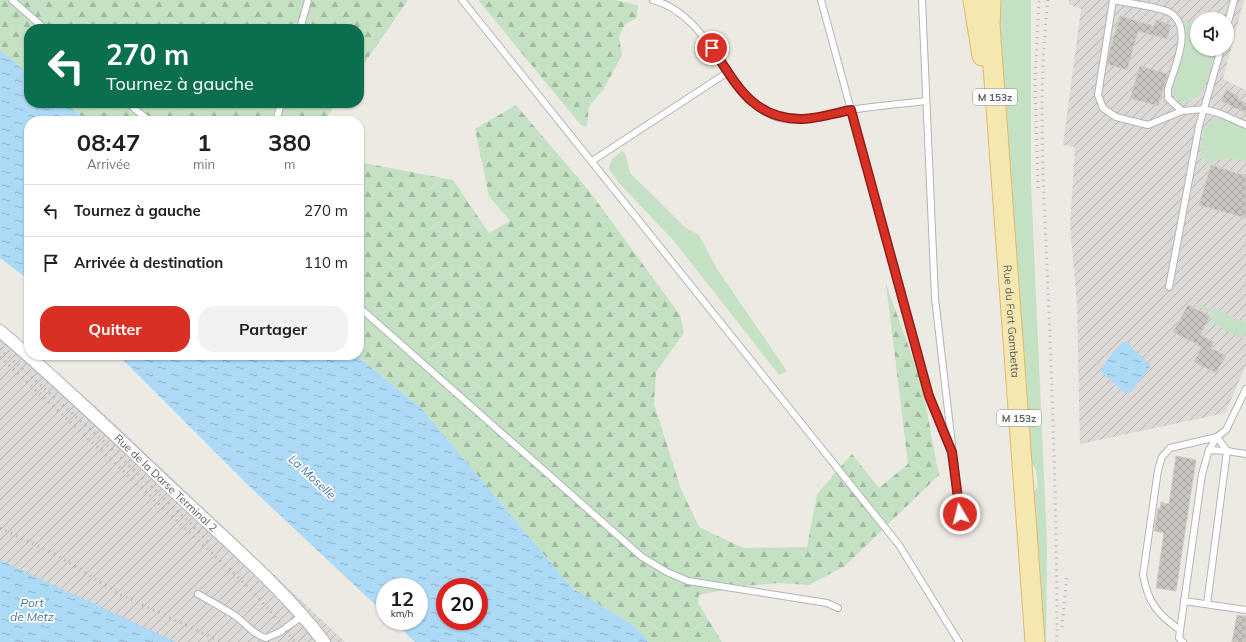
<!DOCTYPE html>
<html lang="fr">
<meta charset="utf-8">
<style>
body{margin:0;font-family:Mulish,sans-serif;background:#f2f2f2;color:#202124;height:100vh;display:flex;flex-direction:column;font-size:15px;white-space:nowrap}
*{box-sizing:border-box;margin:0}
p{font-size:13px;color:#757577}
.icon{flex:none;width:22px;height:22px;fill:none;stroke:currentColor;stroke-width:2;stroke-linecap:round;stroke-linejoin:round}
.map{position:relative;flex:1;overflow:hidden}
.details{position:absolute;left:24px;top:116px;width:340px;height:244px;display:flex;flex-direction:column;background:#fff;border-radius:16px;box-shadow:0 1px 3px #0004}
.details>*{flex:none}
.hud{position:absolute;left:24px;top:24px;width:340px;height:84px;border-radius:16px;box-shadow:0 1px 3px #0004;background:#0b6e4f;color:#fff;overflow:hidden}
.fabs{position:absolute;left:1190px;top:12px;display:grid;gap:8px}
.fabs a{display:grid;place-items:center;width:44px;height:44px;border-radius:50%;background:#fff;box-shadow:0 1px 3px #0004;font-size:20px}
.speed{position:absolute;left:376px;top:578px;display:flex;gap:8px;font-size:20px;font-weight:700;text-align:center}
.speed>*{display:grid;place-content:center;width:52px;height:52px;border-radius:50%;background:#fff;box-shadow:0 1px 3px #0004;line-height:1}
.speed small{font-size:10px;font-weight:400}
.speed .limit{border:6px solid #d22;background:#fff;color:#111}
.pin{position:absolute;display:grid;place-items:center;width:34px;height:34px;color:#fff;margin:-17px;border:2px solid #fff;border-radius:50%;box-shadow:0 1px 4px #0007}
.me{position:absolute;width:44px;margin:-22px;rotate:352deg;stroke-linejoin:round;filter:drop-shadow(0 0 3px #0008)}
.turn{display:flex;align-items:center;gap:14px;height:84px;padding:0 16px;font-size:18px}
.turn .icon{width:52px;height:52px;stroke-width:2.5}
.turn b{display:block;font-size:28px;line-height:34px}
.eta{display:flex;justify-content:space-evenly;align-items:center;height:68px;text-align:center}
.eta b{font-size:24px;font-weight:700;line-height:28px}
.action{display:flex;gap:8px;margin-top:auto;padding:8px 16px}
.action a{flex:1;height:46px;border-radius:16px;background:#d93025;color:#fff;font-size:16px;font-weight:700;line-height:46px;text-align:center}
.action a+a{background:#f2f2f2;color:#202124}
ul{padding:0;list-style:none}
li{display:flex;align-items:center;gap:12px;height:52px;padding:0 16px;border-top:1px solid #e0e0e0}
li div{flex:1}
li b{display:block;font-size:15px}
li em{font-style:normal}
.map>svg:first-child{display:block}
</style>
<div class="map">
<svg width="1246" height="642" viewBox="0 0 1246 642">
<defs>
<pattern id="industrial-furrows" width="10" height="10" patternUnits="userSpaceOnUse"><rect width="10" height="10" fill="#dcd9d6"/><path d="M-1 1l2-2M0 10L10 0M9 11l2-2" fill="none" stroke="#b6b3b1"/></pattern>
<pattern id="forest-firs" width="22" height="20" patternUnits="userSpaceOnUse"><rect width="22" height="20" fill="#c5e1c3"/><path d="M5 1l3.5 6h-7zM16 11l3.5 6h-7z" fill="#a3baa2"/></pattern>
<pattern id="water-ripples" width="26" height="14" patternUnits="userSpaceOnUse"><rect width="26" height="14" fill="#acd9f5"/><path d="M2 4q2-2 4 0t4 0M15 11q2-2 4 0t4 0" fill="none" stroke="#8fb3ca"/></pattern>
<pattern id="building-cross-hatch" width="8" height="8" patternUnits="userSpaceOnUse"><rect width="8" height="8" fill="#c8c5c1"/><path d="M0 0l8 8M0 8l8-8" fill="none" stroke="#a6a3a0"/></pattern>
</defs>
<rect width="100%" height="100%" fill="#edeae4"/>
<!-- industrial -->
<g fill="url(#industrial-furrows)" fill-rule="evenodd">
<path d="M1069,0H1244L1223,79L1246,90V366L1225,413L1080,444L1077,303L1070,226L1075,147L1063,145L1081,9L1069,4ZM1197,19H1227V49H1197Z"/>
<polygon points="0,333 29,355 37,355 100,410 345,642 0,642"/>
</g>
<!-- grass -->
<g fill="#c5e1c3">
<polygon points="999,0 1031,0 1031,182 1047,544 1046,642 1041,642 1033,492 1038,487 1036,470 1032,463 1026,401 999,25"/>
<path d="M1184,21L1197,24V49H1215C1211,65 1207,104 1183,101C1177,100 1174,96 1173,90L1187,37Z"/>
<path d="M1215,118L1226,119L1246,129V162L1230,158L1213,161L1212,165L1209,164L1202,158C1198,146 1203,125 1215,118Z"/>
<polygon points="622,151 625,153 630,173 686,228 699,235 717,269 787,371 779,375 674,241 618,182 609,168 612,159"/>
<polygon points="1191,303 1214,309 1246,323 1246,332 1243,339 1210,322 1213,314"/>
</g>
<!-- forest -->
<g fill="url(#forest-firs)">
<polygon points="0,0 408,0 359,71 359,29 29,29 29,74 0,50"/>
<polygon points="478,0 615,0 638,5 637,18 625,24 619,36 622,55 603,90 589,106 587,127 581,125"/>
<polygon points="65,103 337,103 324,121 88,121"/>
<polygon points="516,105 590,192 680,315 684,333 656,372 654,404 681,489 699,527 743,548 807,547 817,494 852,454 879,488 908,464 886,284 921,381 939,475 845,566 809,585 779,583 745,586 699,595 698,603 722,642 649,642 633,625 572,588 422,409 356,355 359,355 359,162 453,180 489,233 510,221 489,196 475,129"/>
</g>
<!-- water -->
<g fill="url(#water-ripples)" fill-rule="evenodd">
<polygon points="0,50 29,74 29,103 65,103 88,121 29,121 29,280 0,258"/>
<polygon points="1125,342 1130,343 1131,347 1151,366 1129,394 1122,391 1100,370 1117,347"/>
<path d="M118,355H356L422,409L572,588L633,625L649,642H415L393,621H419V587H385V614L250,487ZM445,587H479V621H445Z"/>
<polygon points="0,560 176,642 0,642"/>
</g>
<!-- building -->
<g fill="url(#building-cross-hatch)" stroke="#d1ccc3">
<polygon points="1120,16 1154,26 1156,20 1171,25 1167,39 1138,31 1127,70 1107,64 1110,49"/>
<polygon points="1140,66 1168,74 1158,106 1130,98"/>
<polygon points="1226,90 1238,96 1238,99 1246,103 1246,113 1221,101"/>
<polygon points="1211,165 1246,176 1246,218 1199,205"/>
<polygon points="1188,305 1210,316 1200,335 1214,342 1211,348 1226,356 1216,373 1194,362 1202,347 1173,332"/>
<polygon points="1176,456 1196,460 1176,591 1156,588 1164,533 1154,531 1158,508 1160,509 1161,502 1169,504"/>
<polygon points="1237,615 1246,616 1246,642 1232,642"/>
</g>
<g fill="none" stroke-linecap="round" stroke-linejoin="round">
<defs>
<g id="service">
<polyline points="12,0 45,29"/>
<polyline points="462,0 899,545 959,642"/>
<path d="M653,0C715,17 724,99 776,117C799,125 828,113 851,110C876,106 901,104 926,101"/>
<polyline points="821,0 929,396 948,444"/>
<polyline points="922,0 935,298 960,514"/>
<polyline points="1113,0 1098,95 1103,108 1116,117 1148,125 1182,111 1204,109 1221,114 1246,125"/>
<path d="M1114,0C1126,3 1160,7 1169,12C1195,27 1174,67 1168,89V98L1182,111"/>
<polyline points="1227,26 1234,0"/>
<polyline points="300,29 308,0"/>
<polyline points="128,103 149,121"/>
<polyline points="276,121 281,103"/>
<polyline points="592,161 728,72"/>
<polyline points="1169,287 1199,126 1221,49"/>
<polyline points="359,307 642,557 667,572 688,581 827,603 838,608"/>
<polyline points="1209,450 1227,451 1246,454"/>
<path d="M198,594C210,601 222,607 234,615C246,623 252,634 266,638L280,632L302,616"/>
<polyline points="1184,601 1246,610"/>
<polyline points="1207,604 1227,451 1217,437"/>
<path d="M1180,630C1157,614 1148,602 1143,575L1158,470L1162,457L1170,448L1217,437L1226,430L1246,389"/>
<polyline points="1183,642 1179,638 1202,474 1209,450 1217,437"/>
</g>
<g id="minor">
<path id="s1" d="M0,331C65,386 126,446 188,504C234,547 286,592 324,642"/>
</g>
<g id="primary">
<polyline points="973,0 982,56"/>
<path id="s2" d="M991,0L990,25L1035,642"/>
</g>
</defs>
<!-- service casing -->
<use href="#service" stroke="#b1b4b8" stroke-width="8"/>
<!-- minor casing -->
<use href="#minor" stroke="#b1b4b8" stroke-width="14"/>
<!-- primary casing -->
<use href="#primary" stroke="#e1b969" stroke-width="21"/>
<!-- service -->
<use href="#service" stroke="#fff" stroke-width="6"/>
<!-- minor -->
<use href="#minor" stroke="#fff" stroke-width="12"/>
<!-- primary -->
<use href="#primary" stroke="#f5e7b0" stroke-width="19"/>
<!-- rail -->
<g stroke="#b2b3b3" stroke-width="3" stroke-dasharray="1 5" stroke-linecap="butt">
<path d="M1048,0C1037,96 1044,194 1048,290C1053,408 1057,525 1057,642"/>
<polyline points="1038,188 1035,82 1039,0"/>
<polyline points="0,349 103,441 188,521 208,542"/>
<polyline points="0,357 241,580 266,606 295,642"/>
<polyline points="0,528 57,555 119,594 222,642"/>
<polyline points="1062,627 1067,575"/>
</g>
</g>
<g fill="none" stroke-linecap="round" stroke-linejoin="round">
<defs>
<path id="route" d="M712,48C736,83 751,118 800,119C816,119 835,113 851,110L929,396L952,452L960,514"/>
</defs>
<!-- route casing -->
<use href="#route" stroke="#8d1f18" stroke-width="10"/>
<!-- route -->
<use href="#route" stroke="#d93025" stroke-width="7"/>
</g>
<g text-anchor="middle" stroke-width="3.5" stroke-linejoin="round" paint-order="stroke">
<!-- shield labels -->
<g fill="#fff" stroke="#8d8f92" stroke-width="1">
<rect x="973" y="89" width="44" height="16" rx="3"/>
<rect x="997" y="410" width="44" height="16" rx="3"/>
</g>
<g font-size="10" font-weight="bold" fill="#5c5f63">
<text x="995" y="101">M 153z</text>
<text x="1019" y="422">M 153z</text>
</g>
<!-- street labels -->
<g font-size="11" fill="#5c5f63" stroke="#fff">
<text dy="4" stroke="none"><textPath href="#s2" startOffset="322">Rue du Fort Gambetta</textPath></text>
<text dy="4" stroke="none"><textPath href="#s1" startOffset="225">Rue de la Darse Terminal 2</textPath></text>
</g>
<!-- water labels -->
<g font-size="12" font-style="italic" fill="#48759c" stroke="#fff">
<text transform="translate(312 477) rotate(43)" y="4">La Moselle</text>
<text x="32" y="607">Port<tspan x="32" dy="14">de Metz</tspan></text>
</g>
</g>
</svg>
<div class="fabs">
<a><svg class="icon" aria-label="sound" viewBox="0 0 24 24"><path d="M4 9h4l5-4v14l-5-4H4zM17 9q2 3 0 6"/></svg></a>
</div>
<div class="speed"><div>12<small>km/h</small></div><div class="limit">20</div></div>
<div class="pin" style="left:712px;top:48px;background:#d93025"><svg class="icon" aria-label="arrive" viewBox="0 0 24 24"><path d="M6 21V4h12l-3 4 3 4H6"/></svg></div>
<svg class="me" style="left:960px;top:514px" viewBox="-20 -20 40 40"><circle r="17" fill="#d93025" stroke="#fff" stroke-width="3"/><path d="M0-11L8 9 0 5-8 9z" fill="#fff"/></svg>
<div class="hud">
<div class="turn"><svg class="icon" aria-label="left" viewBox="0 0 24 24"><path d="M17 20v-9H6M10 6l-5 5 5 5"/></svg><div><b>270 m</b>Tournez à gauche</div></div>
</div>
<section class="details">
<div class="eta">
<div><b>08:47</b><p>Arrivée</p></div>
<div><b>1</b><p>min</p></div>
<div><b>380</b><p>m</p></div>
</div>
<ul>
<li><svg class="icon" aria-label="left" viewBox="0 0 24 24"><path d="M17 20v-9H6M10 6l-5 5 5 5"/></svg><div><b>Tournez à gauche</b></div><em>270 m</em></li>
<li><svg class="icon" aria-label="arrive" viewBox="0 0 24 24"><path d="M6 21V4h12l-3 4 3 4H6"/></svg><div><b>Arrivée à destination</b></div><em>110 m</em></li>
</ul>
<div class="action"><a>Quitter</a><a>Partager</a></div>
</section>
</div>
